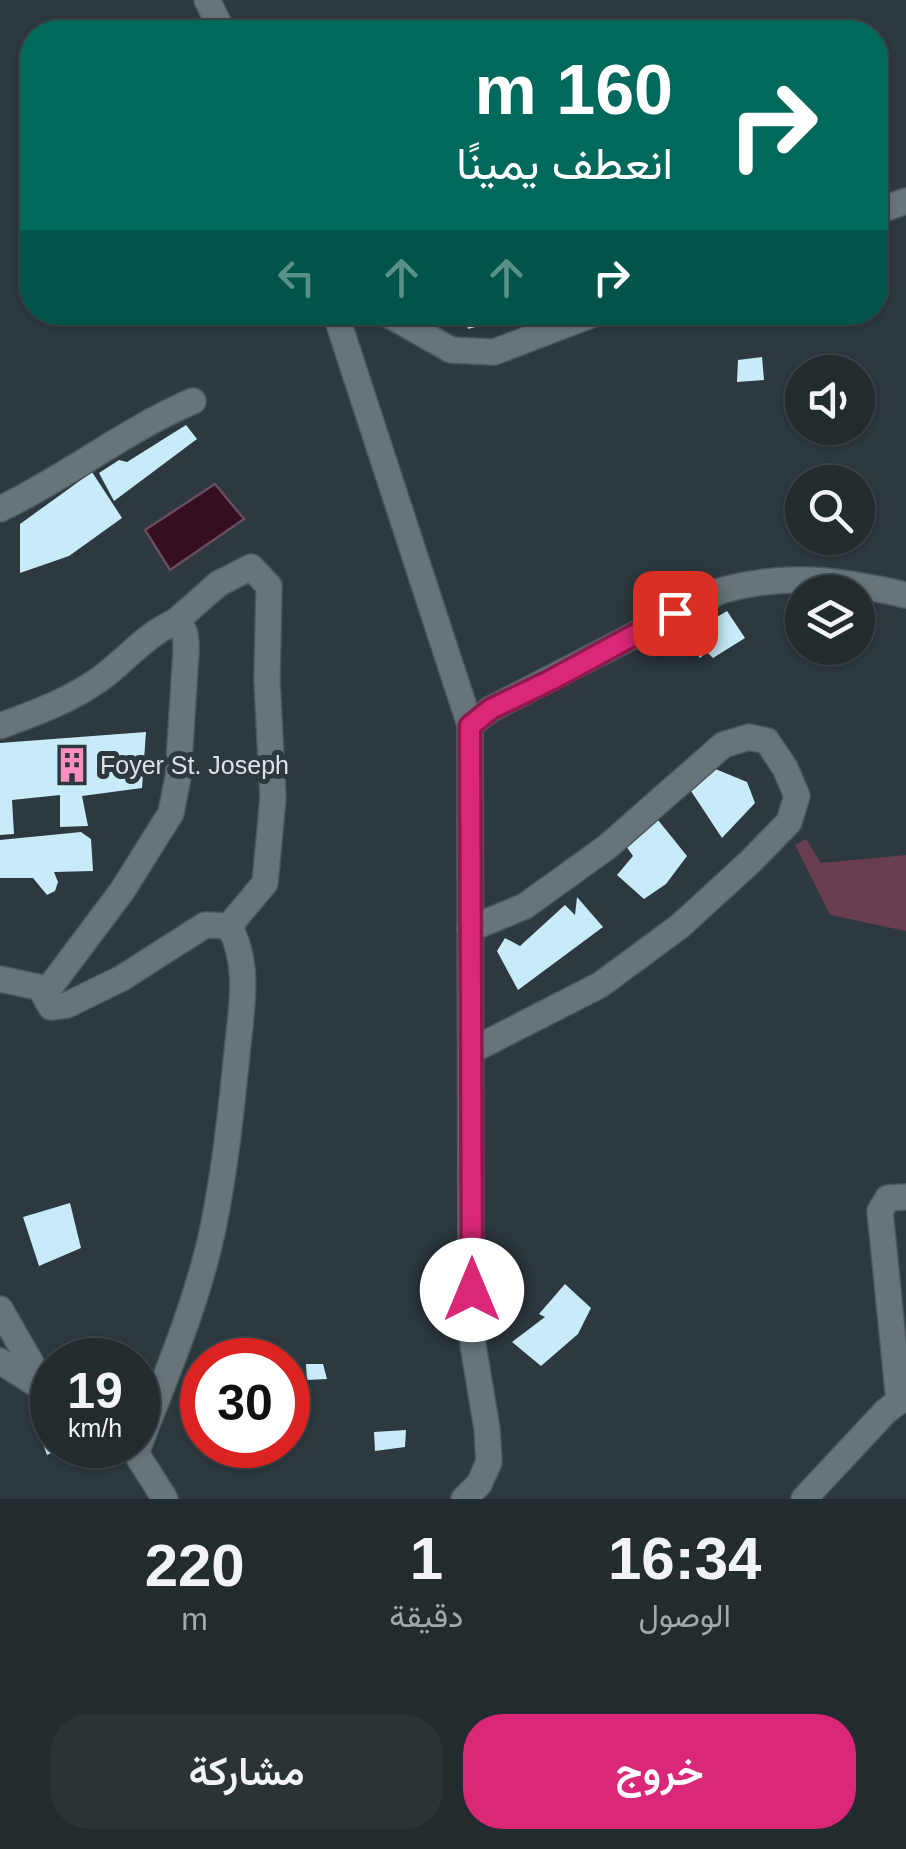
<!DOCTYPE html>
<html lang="ar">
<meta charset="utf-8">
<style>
body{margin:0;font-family:Helvetica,Vazirmatn,sans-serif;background:#2a3336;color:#f1f3f6;direction:rtl;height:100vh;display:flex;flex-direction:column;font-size:38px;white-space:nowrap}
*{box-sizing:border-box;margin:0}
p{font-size:32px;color:#a2a7aa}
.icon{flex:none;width:55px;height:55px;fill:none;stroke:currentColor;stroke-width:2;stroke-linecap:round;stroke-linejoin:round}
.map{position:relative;height:1499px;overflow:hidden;direction:ltr}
.details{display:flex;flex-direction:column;background:#222b2e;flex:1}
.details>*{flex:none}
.banner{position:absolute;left:20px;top:20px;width:868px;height:305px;border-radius:40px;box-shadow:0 2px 8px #0004,0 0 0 2px #3f474a;direction:rtl;background:#00695c;color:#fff;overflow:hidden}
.controls{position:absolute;left:785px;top:355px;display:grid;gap:20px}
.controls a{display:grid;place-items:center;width:90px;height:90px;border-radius:50%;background:#222b2e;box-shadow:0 2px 8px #0004,0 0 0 2px #3f474a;font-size:50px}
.speed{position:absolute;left:30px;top:1338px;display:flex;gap:20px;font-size:50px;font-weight:700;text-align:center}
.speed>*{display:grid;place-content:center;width:130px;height:130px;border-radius:50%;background:#222b2e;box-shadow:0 2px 8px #0004,0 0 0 2px #3f474a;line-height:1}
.speed small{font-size:25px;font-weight:400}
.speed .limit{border:15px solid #d22;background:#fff;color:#111}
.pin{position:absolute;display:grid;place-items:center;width:85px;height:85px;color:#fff;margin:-42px;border-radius:20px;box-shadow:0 5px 15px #0006}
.me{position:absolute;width:110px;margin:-55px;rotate:0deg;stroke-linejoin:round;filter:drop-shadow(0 0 8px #0008)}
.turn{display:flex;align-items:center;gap:35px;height:210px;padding:0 50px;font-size:45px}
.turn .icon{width:130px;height:130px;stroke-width:2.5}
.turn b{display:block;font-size:70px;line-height:85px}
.lanes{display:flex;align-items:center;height:95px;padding:0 50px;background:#0003;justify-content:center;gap:50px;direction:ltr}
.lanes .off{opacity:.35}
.eta{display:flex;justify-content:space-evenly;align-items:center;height:170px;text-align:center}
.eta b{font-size:60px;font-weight:600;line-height:70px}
.cta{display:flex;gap:20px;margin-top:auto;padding:20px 50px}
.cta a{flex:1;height:115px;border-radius:40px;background:#db2777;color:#fff;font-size:40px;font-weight:600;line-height:115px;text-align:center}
.cta a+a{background:#2a3336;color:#f1f3f6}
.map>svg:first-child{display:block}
</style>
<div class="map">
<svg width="906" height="1499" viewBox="0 0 906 1499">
<rect width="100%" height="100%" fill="#2d393e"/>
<!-- green -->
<polygon fill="#6a3e51" points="806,839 821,863 906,855 906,931 830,915 795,845"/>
<!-- water -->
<polygon fill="#360d21" stroke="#684d5c" stroke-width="2.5" points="215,484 244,519 170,570 145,530"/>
<!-- building -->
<g fill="#c7ebf9">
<polygon points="464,312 508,312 509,318 468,329"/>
<polygon points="762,357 764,380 737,382 738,360"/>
<polygon points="186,425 197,439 114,501 99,473 119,460 127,462"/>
<polygon points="92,472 122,518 69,556 20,573 20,524"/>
<polygon points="727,611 745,638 713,658 707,652 700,658 685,636"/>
<polygon points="146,732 142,788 82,796 88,826 60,827 60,795 12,800 14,834 0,835 0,743"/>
<polygon points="713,768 747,782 755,803 722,838 691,791"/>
<polygon points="658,820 687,856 666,884 644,899 617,875 633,856 626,846"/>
<polygon points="81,832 91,839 93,871 54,872 58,882 55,891 47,895 33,878 0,878 0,840"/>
<polygon points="577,897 603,927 518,990 497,951 505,938 520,946 565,905 575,915"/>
<polygon points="70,1203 81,1248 39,1266 23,1217"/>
<polygon points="565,1284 591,1308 578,1334 541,1366 512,1342 545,1317 539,1314"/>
<polygon points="306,1364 323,1364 327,1379 307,1380"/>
<polygon points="52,1421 52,1445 70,1445 47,1455 36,1424"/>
<polygon points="406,1430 405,1447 375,1451 374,1432"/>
</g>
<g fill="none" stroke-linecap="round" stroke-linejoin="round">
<defs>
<g id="minor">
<polyline points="207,0 223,32"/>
<polyline points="875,212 906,201"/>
<polyline points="335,312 470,725 471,1290 473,1345 487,1429 489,1462 479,1484 464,1499"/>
<polyline points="384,312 451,350 494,352 599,312"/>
<path d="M0,509C67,477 125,430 193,401"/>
<polyline points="175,622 218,584 251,567 269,586 267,680 273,798 265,883 229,926"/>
<path d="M470,725L491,709L720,591C786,572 840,580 906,595"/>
<path d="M0,726C35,713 69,701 100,679C125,661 146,634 175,622C187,628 186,639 186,652L178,777L171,813L122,891L44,995L51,1007L67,1005L122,978L205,925L229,926C251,964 241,1011 237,1053C231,1112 225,1170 213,1228C197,1305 164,1380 136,1453"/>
<polyline points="470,929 525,906 607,847 723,745 749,737 767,741 785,768 797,796 789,822 751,861 680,926 600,985 471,1051"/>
<polyline points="0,979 47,989"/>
<polyline points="0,1309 47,1391"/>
<polyline points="0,1361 44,1389"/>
<polyline points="899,1401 880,1211 888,1198 906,1197"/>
<polyline points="124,1445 136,1453 165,1499"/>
<polyline points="804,1499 885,1412 899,1401 906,1400"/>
</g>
</defs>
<!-- minor casing -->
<use href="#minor" stroke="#4d575b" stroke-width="28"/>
<!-- minor -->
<use href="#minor" stroke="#67757a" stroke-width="25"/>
</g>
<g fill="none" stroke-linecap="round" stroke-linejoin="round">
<defs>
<polyline id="route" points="472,1290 470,726 491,709 551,680 675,613"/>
</defs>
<!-- route casing -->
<use href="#route" stroke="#8e194d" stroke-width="25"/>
<!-- route -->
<use href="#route" stroke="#db2777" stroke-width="18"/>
</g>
<!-- icons -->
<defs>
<symbol id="building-bare" viewBox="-9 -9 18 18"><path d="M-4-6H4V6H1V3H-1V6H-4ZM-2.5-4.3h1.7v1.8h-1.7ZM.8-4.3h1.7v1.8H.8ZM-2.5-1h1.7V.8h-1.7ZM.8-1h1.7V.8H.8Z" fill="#fd8ebf" stroke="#2d393e" stroke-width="2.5" paint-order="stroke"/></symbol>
</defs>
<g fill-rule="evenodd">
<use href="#building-bare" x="47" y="740" width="50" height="50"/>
</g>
<g text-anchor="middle" stroke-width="10" stroke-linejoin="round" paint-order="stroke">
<!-- poi labels -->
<g font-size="25" fill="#dce3e6" stroke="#2d393e" text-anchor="start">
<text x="100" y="774">Foyer St. Joseph</text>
</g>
</g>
</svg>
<div class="controls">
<a><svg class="icon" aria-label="sound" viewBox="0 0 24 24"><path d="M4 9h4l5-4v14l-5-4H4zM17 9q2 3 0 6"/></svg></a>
<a><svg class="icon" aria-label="search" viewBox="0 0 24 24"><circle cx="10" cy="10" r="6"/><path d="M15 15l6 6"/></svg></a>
<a><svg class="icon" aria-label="layers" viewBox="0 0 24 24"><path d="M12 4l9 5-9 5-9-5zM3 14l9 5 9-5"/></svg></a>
</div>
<div class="speed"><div>19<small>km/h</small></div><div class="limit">30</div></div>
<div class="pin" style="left:675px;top:613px;background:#d93025"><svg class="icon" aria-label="arrive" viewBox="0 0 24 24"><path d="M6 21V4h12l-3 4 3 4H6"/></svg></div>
<svg class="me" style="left:472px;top:1290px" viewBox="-20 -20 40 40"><circle r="19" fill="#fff"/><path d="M0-13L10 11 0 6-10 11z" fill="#db2777"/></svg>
<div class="banner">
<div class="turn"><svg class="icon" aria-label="right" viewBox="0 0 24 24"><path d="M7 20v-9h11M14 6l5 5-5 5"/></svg><div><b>160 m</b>انعطف يمينًا</div></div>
<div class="lanes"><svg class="icon off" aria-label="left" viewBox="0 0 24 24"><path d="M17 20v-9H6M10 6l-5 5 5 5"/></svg><svg class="icon off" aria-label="ahead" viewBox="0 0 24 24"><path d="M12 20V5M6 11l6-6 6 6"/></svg><svg class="icon off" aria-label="ahead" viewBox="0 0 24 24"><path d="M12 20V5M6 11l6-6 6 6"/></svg><svg class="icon" aria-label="right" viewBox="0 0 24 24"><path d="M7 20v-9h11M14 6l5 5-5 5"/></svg></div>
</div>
</div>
<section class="details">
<div class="eta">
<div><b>16:34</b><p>الوصول</p></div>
<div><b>1</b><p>دقيقة</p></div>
<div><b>220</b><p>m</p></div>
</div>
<div class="cta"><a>خروج</a><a>مشاركة</a></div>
</section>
